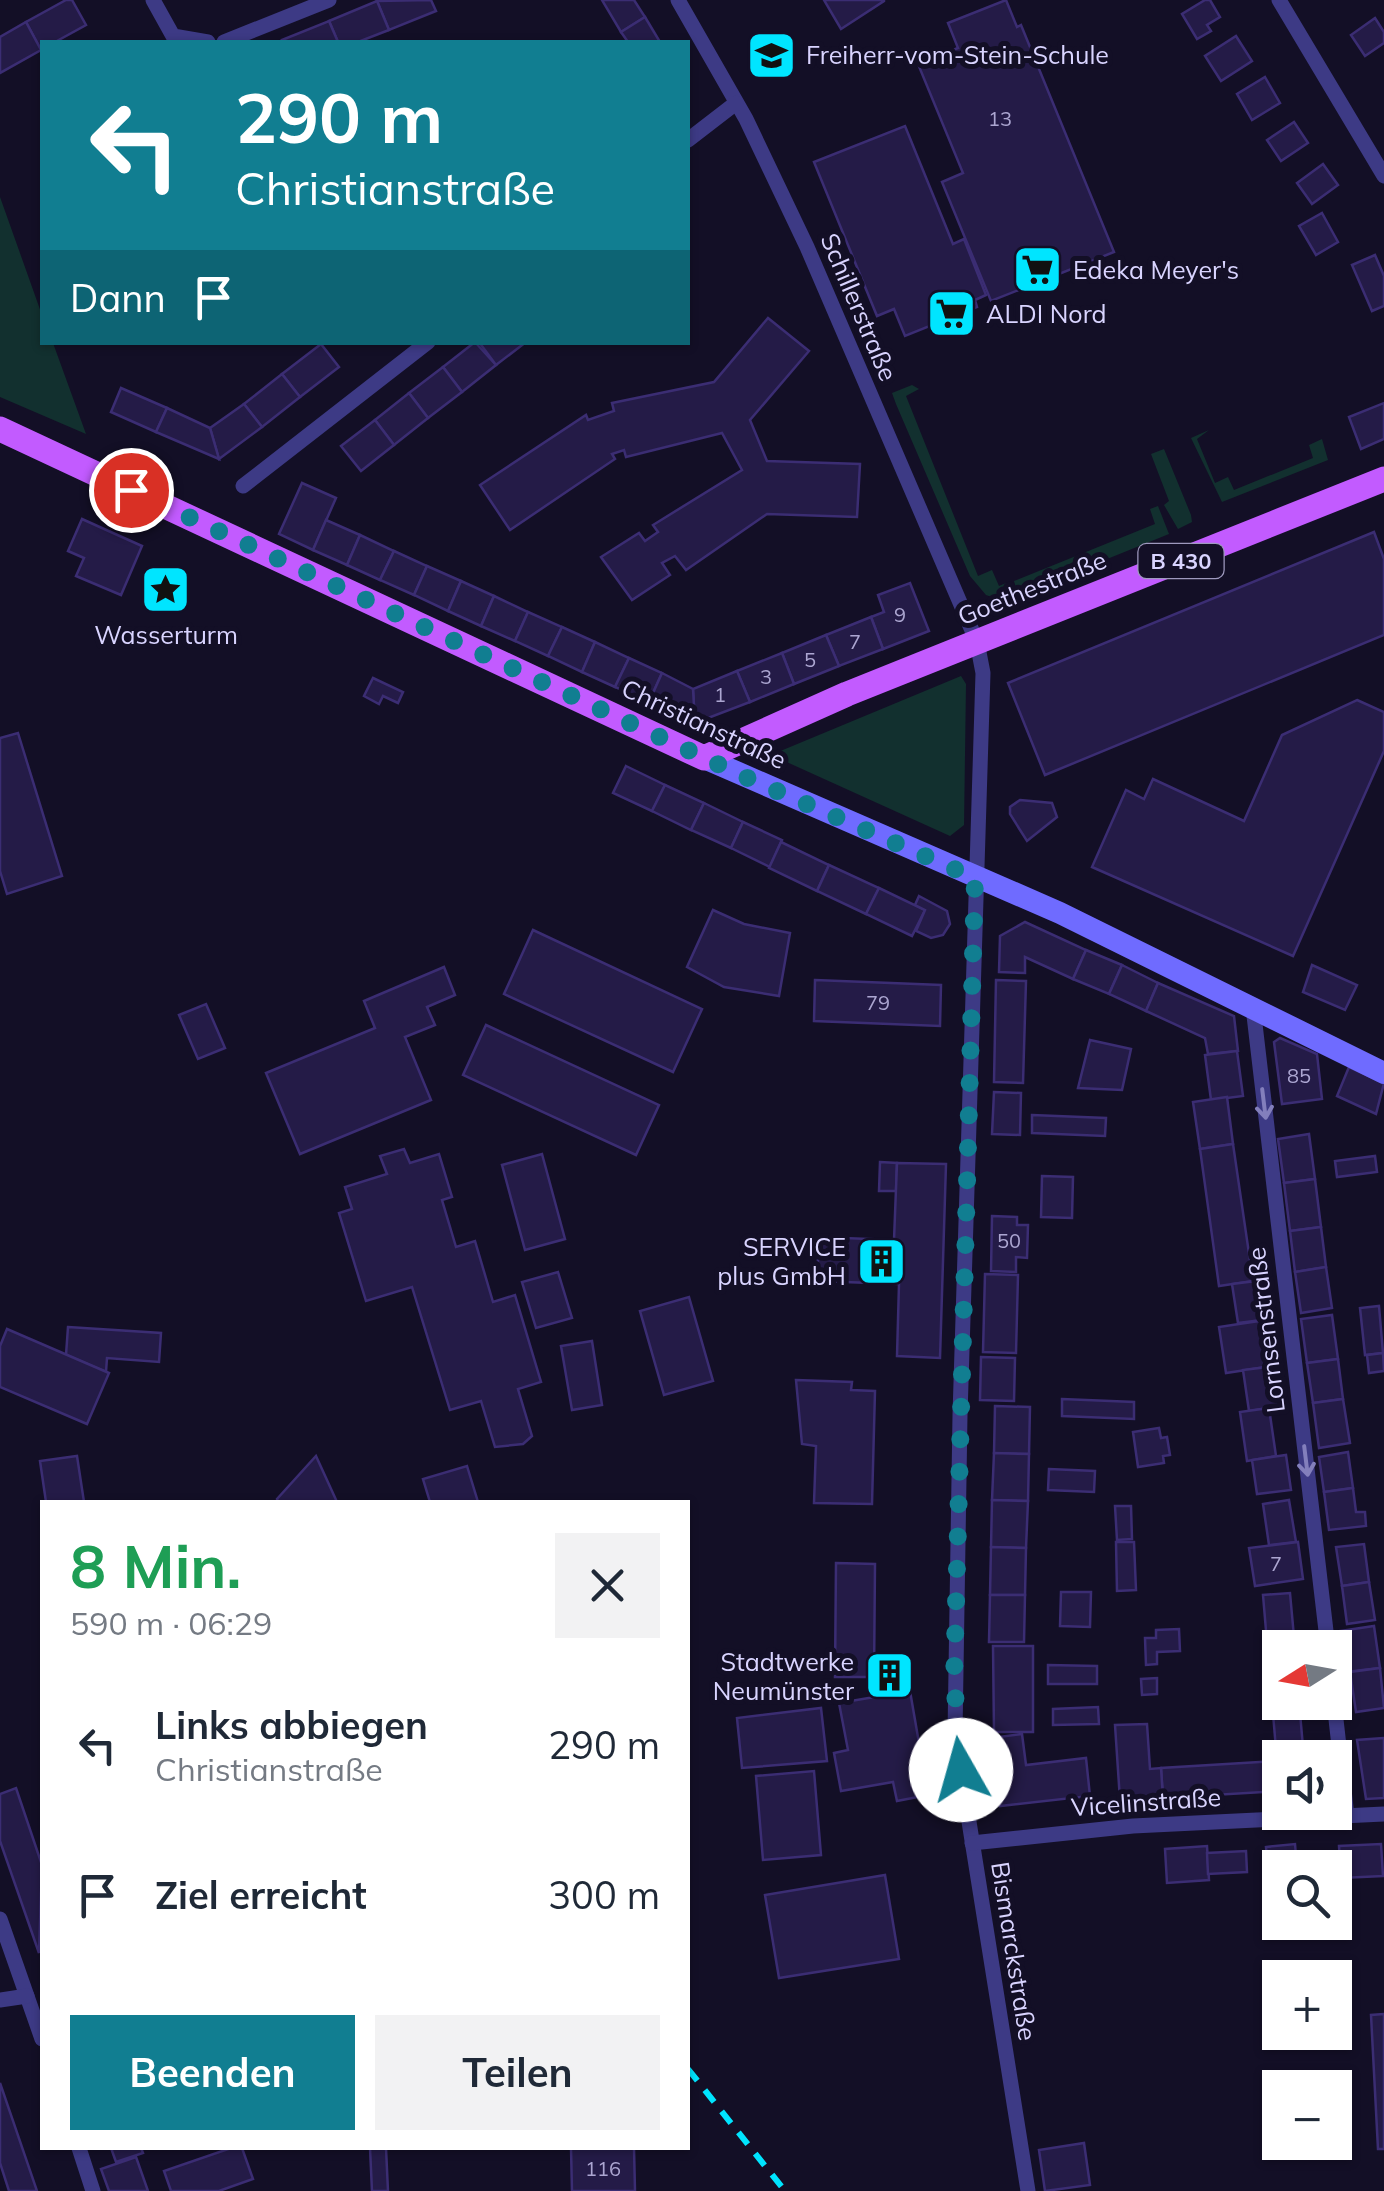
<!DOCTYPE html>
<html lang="de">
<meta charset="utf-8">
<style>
body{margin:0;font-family:Mulish,sans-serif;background:#f2f2f3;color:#1f2937;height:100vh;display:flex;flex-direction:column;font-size:38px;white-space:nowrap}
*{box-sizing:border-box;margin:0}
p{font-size:32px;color:#747a83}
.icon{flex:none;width:55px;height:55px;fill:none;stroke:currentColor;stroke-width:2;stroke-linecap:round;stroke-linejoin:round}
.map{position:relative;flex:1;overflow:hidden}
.sheet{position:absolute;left:40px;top:1500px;width:650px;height:650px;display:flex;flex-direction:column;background:#fff;border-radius:0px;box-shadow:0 2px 8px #0004}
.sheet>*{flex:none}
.hud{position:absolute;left:40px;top:40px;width:650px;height:305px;border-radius:0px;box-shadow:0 2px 8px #0004;background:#117e91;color:#fff;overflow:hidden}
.needle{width:65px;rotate:259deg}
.controls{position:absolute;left:1262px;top:1630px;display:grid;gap:20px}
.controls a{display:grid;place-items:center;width:90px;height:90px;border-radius:0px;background:#fff;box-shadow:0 2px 8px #0004;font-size:50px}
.pin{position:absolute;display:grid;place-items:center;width:85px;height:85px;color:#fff;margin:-42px;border:5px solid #fff;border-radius:50%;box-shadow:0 2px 10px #0007}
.me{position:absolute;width:110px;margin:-55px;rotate:353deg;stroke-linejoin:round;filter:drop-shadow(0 0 8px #0008)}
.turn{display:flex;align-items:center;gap:35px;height:210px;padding:0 30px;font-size:45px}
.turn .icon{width:130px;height:130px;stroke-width:2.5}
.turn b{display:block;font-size:70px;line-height:85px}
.then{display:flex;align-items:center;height:95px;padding:0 30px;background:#0003;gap:20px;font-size:38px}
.round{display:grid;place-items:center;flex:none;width:105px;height:105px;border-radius:0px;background:#f2f2f3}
.head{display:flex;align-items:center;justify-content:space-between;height:170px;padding:0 30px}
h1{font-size:60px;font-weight:700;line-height:75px;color:#1e9e55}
.primary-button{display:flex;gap:20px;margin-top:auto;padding:20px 30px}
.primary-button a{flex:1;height:115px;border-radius:0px;background:#117e91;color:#fff;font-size:40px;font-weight:700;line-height:115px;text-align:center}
.primary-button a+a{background:#f2f2f3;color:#1f2937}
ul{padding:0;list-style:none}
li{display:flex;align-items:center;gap:30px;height:150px;padding:0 30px}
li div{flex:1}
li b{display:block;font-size:38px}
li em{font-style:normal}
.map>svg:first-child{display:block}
</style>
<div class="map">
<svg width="1384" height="2191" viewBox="0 0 1384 2191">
<rect width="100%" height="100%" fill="#130f26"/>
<!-- green -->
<g fill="#12302f">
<polygon points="0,197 42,315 42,342 53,343 86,434 0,397"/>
<polygon points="912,385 919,389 906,396 978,576 992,570 999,586 1006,583 1010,594 1003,601 986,595 970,576 896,404 892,393"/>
<polygon points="1209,430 1197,439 1215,483 1228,477 1234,490 1313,458 1309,445 1322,439 1328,460 1222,502 1191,438"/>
<polygon points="1164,449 1191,515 1192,522 1178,529 1164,505 1169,501 1151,454"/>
<polygon points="1158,506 1169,534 1018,595 1014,581 1155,524 1150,509"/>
<polygon points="961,676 966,684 964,825 950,836 780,759 778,752"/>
</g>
<!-- building -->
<g fill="#241b47" stroke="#3b2d73" stroke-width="2.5">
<polygon points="66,0 72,0 86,25 55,42 42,42 41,50 26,22"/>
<polygon points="431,0 436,11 389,30 377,1"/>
<polygon points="602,0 634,0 645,17 621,32"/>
<polygon points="824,0 884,0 884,1 841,29"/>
<polygon points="1006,0 1017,27 1021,25 1114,252 991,301 942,182 963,173 918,64 958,48 948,23"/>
<polygon points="1205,0 1210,0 1220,17 1207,25 1211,31 1197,39 1182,14"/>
<polygon points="377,1 389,30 358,42 338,42 329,21"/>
<polygon points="645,17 660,42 628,42 621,32"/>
<polygon points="1375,18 1384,32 1384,43 1365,56 1351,35"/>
<polygon points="329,21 338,42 283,42 282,40"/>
<polygon points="26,22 41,50 0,73 0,37"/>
<polygon points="1236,36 1252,61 1221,81 1205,56"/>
<polygon points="1265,77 1280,103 1252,120 1237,94"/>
<polygon points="1294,122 1308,143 1281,161 1267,140"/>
<polygon points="905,126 953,244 964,239 986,295 975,300 977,307 905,336 894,309 877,316 814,162"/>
<polygon points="1323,164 1338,185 1312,204 1297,183"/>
<polygon points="1322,213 1338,242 1316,255 1299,226"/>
<polygon points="1375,255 1384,276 1384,306 1372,311 1352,265"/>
<polygon points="768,318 809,351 750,420 767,461 860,464 857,517 767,514 686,570 675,556 662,563 670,575 632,600 601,557 639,533 645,541 658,532 653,525 742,470 722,433 626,457 624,450 612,454 615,459 510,530 480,485 586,415 588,420 614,411 612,403 714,382"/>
<polygon points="475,342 496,365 462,392 443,367"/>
<polygon points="479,342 526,342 496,365"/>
<polygon points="321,344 339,367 300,397 282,374"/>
<polygon points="443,367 462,392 428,418 409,393"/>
<polygon points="282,374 300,397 262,427 244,404"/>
<polygon points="121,388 167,408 156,432 111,412"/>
<polygon points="409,393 428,418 394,445 375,420"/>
<polygon points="1384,403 1384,439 1361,449 1349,417"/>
<polygon points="244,404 262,427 219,459 210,428"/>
<polygon points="167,408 210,428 219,459 156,432"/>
<polygon points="375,420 394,445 361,471 341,446"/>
<polygon points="302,483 336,498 313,550 279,534"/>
<polygon points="82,519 142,546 121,595 76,576 84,558 68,551"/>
<polygon points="326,520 360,535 347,565 313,550"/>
<polygon points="1374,532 1384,559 1384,635 1045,775 1008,683"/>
<polygon points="360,535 394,551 380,580 347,565"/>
<polygon points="394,551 427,566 414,595 380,580"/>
<polygon points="427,566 461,581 448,611 414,595"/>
<polygon points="461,581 494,596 481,626 448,611"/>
<polygon points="910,583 929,631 883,649 871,617 884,612 878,595"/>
<polygon points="494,596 528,612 515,641 481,626"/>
<polygon points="528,612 562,627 548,656 515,641"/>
<polygon points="871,617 883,649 839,666 826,635"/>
<polygon points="562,627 595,642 582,672 548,656"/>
<polygon points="826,635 839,666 794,684 782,653"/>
<polygon points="595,642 629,658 615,687 582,672"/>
<polygon points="782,653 794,684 750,702 737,671"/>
<polygon points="629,658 662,673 649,702 615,687"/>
<polygon points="737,671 750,702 695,723 693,689"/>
<polygon points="662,673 693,689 695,723 649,702"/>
<polygon points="373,678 403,692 398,703 383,696 379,704 364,696"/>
<polygon points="1357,700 1384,712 1384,751 1293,956 1092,867 1126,790 1144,799 1153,779 1244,821 1282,735"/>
<polygon points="18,733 62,876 7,894 0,871 0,738"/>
<polygon points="626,766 665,785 652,811 613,793"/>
<polygon points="665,785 704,803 691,830 652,811"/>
<polygon points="1020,800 1052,803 1057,817 1027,841 1010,814 1010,807"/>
<polygon points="704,803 743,822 731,848 691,830"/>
<polygon points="743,822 782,840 770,867 731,848"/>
<polygon points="781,842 829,865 817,891 769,868"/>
<polygon points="829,865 879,888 866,914 817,891"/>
<polygon points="879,888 925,910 912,936 866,914"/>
<polygon points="919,896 947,911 950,924 943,935 931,938 916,931 925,910 915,905"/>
<polygon points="713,910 744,924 790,933 779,996 724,987 687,967"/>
<polygon points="1025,922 1086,950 1073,979 1025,957 1025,973 999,972 1000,936"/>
<polygon points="533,930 702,1009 673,1072 504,994"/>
<polygon points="1086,950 1122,965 1109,994 1073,979"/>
<polygon points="1122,965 1158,983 1146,1011 1109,994"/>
<polygon points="1312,965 1357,985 1345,1010 1303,992"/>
<polygon points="444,967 455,995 427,1007 435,1025 405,1037 431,1100 300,1154 266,1073 375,1028 364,1001"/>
<polygon points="815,980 941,985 940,1026 814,1021"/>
<polygon points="996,980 1026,981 1023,1083 994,1082"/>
<polygon points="1158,983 1234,1016 1238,1051 1208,1054 1205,1038 1146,1011"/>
<polygon points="206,1004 225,1048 198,1059 179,1015"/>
<polygon points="486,1025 659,1105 636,1155 463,1075"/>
<polygon points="1280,1038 1317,1054 1322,1099 1282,1104 1274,1042"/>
<polygon points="1090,1040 1131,1049 1122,1090 1078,1088"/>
<polygon points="1237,1051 1243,1096 1211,1100 1205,1055"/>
<polygon points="1349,1067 1384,1083 1376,1114 1337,1096"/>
<polygon points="994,1092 1021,1093 1020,1135 992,1134"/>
<polygon points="1227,1097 1233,1144 1200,1149 1193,1102"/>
<polygon points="1032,1115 1106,1118 1105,1136 1032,1133"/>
<polygon points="1309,1134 1315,1179 1284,1183 1278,1139"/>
<polygon points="1233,1144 1253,1281 1219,1286 1200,1149"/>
<polygon points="404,1149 410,1163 439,1154 452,1197 442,1200 456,1247 475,1241 493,1302 515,1295 541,1382 518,1389 532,1436 523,1444 495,1447 481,1401 450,1410 412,1287 366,1301 339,1213 352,1209 345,1187 387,1174 380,1156"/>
<polygon points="542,1154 565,1239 525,1250 502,1165"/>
<polygon points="1375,1156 1377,1172 1337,1177 1335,1161"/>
<polygon points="880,1162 897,1163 896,1191 879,1191"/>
<polygon points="897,1163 946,1164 940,1358 897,1356 899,1284 817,1281 819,1237 894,1240"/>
<polygon points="1042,1176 1073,1177 1072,1218 1041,1217"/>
<polygon points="1315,1179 1321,1227 1290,1231 1284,1183"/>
<polygon points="992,1216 1017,1217 1017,1225 1028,1225 1027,1258 1016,1257 1016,1272 991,1271"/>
<polygon points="1321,1227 1326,1267 1295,1272 1290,1231"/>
<polygon points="1326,1267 1332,1308 1301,1313 1295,1272"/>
<polygon points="558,1272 572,1318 536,1328 522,1282"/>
<polygon points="985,1274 1018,1275 1016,1353 983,1352"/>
<polygon points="1264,1280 1270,1319 1238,1323 1232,1284"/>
<polygon points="689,1297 713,1381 664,1395 640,1311"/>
<polygon points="1379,1306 1383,1353 1365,1355 1360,1308"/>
<polygon points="1332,1315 1338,1359 1307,1363 1301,1319"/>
<polygon points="1259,1321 1266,1367 1226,1373 1219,1327"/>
<polygon points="68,1327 161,1333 159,1362 107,1358 106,1372 66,1355"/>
<polygon points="7,1329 109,1373 87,1424 0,1387 0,1346"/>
<polygon points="592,1341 602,1405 572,1410 561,1346"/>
<polygon points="1383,1353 1384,1371 1369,1373 1367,1355"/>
<polygon points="981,1357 1015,1358 1014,1401 980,1400"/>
<polygon points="1338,1359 1343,1399 1313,1403 1307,1363"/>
<polygon points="1275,1366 1281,1406 1249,1411 1243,1370"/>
<polygon points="796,1380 852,1382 851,1390 875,1391 872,1504 814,1503 816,1446 802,1444"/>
<polygon points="1062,1399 1134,1402 1134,1419 1062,1416"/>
<polygon points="1343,1399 1350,1443 1319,1448 1313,1403"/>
<polygon points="995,1406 1030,1407 1029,1454 994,1453"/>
<polygon points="1269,1408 1276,1456 1247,1461 1240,1412"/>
<polygon points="1159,1428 1161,1438 1167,1437 1170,1455 1163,1456 1164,1463 1138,1467 1133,1432"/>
<polygon points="1348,1452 1353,1488 1324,1492 1319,1457"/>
<polygon points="994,1453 1029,1454 1028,1501 992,1500"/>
<polygon points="1286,1455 1291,1490 1257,1494 1252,1460"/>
<polygon points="77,1456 84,1502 46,1502 40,1461"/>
<polygon points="316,1456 337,1502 278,1502 277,1499"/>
<polygon points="467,1466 478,1502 430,1502 423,1479"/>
<polygon points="1049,1469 1095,1471 1094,1492 1048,1490"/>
<polygon points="1353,1488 1356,1512 1365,1512 1366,1526 1329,1530 1324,1492"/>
<polygon points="992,1500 1028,1501 1026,1548 991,1547"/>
<polygon points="1289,1500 1296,1542 1269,1545 1263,1504"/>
<polygon points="1115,1506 1131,1506 1132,1539 1117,1540"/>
<polygon points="1116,1542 1134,1542 1136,1590 1117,1591"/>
<polygon points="1298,1542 1303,1579 1255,1586 1249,1548"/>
<polygon points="1364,1544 1369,1582 1342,1586 1336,1547"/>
<polygon points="991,1547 1026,1548 1025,1595 990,1595"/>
<polygon points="836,1563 875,1564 874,1677 835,1677"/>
<polygon points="1369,1582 1375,1620 1347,1624 1342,1586"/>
<polygon points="1061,1592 1091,1592 1090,1627 1060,1626"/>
<polygon points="1290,1593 1295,1648 1280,1648 1280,1702 1299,1702 1304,1758 1280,1758 1280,1791 1163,1798 1161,1768 1277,1761 1263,1595"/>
<polygon points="990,1595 1025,1595 1024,1642 989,1642"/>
<polygon points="1374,1626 1380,1668 1346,1672 1340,1631"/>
<polygon points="1179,1629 1180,1651 1157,1652 1157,1664 1146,1665 1145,1638 1156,1638 1156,1630"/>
<polygon points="993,1646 1033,1646 1033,1732 994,1732"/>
<polygon points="896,1657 907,1688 875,1693 876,1663"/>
<polygon points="1048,1665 1097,1666 1097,1684 1048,1684"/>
<polygon points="1380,1668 1384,1708 1356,1712 1350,1672"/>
<polygon points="1157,1678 1157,1694 1142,1695 1141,1679"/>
<polygon points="910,1691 928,1795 897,1801 893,1782 841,1791 834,1753 848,1750 839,1703"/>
<polygon points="1098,1707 1099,1724 1053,1725 1053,1709"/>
<polygon points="821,1708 827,1761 742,1768 737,1718"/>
<polygon points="1147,1724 1150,1769 1161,1768 1163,1798 1120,1800 1115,1725"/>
<polygon points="1022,1734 1026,1765 1086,1758 1090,1796 1000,1806 991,1738"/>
<polygon points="1384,1738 1384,1798 1366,1799 1357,1740"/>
<polygon points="814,1771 821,1855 763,1860 756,1776"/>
<polygon points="16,1788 42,1865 39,1953 0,1841 0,1794"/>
<polygon points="1295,1844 1297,1868 1280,1868 1280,1878 1269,1879 1266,1847"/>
<polygon points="1381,1844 1383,1876 1341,1878 1339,1846"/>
<polygon points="1207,1846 1209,1880 1167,1883 1165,1849"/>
<polygon points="1246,1851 1247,1872 1208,1874 1207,1853"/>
<polygon points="885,1875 899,1959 779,1978 765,1895"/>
<polygon points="1384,2014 1384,2149 1378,2149 1371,2015"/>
<polygon points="0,2083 37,2191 9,2191 0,2163"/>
<polygon points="1084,2143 1090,2185 1045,2191 1039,2150"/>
<polygon points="111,2148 141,2148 143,2153 116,2162"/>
<polygon points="231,2148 242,2148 253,2179 219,2191 171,2191 164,2171"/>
<polygon points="370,2148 386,2148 388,2191 372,2191"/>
<polygon points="571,2148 634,2148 635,2191 572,2191"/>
<polygon points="136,2157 148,2191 109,2191 101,2169"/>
</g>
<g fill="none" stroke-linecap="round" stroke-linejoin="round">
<!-- street -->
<g stroke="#3d3a85" stroke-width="15">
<polyline points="153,0 173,36 208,42"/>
<polyline points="678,0 746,119 807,247 977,642 983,673 960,1415 955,1734 1028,2191"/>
<polyline points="1279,0 1384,176"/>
<polyline points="224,42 329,0"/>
<polyline points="688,140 736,103"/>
<polyline points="243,486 428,342"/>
<polyline points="1253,1007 1328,1648"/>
<polyline points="1334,1702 1347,1816"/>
<polyline points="972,1843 1133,1826 1384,1814"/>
<polyline points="0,1919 42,2039"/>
<polyline points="0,2000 27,1996"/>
<polyline points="79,2148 93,2191"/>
</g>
<!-- secondary -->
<polyline stroke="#6f6bff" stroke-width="22" points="704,758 1060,913 1384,1073"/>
<!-- primary -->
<polyline stroke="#c25bff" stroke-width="25" points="0,429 704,758 847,694 1384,479"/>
<!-- rail -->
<polyline stroke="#00e5ff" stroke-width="6" stroke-dasharray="15 12" stroke-linecap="butt" points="688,2069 785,2191"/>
</g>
<!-- one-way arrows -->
<defs><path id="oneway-shaft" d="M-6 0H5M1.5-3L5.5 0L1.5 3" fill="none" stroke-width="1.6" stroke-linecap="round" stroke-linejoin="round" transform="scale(2.5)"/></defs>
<g stroke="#837fbc">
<use href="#oneway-shaft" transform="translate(1264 1104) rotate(83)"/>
<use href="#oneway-shaft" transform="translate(1306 1461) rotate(83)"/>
</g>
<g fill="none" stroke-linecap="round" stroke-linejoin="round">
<!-- route -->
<polyline stroke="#117e91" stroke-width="18" stroke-dasharray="0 32.4" points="131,490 752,780 975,878 954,1680 961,1770"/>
</g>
<!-- icons -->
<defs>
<symbol id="school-square" viewBox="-11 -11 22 22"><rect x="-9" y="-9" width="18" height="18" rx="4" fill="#00e5ff" stroke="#130f26"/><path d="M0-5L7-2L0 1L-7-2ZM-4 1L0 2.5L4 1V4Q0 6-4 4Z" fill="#111"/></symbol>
<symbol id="supermarket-square" viewBox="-11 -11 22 22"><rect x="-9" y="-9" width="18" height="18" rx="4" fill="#00e5ff" stroke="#130f26"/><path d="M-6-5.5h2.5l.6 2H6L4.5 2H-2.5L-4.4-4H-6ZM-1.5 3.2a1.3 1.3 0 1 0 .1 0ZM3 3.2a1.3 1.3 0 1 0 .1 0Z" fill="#111"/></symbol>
<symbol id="sight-square" viewBox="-11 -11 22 22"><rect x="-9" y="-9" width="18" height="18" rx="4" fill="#00e5ff" stroke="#130f26"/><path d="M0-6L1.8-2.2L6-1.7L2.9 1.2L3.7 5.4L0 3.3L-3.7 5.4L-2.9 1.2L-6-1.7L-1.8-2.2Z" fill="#111"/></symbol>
<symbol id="building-square" viewBox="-11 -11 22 22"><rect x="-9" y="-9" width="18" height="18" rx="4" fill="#00e5ff" stroke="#130f26"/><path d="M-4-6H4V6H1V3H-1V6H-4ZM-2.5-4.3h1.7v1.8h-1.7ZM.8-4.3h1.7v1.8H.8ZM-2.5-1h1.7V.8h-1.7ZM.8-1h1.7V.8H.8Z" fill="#111"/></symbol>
</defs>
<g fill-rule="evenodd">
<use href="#school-square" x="744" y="28" width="55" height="55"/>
<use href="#supermarket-square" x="1010" y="242" width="55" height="55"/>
<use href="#supermarket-square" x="924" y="286" width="55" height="55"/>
<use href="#sight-square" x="138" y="562" width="55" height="55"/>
<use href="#building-square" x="854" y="1234" width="55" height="55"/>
<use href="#building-square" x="862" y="1648" width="55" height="55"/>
</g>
<g text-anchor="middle" stroke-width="10" stroke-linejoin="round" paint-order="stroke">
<!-- number labels -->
<g font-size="20" fill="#aca6d1">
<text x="1000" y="126">13</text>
<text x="900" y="622">9</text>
<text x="855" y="649">7</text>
<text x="810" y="667">5</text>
<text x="766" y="684">3</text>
<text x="720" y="702">1</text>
<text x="878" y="1010">79</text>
<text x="1299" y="1083">85</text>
<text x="1009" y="1248">50</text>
<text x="1276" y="1571">7</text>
<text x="603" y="2176">116</text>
</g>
<!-- shield labels -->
<rect fill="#130f26" stroke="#9e99be" stroke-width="2.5" x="1138.5" y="544" width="85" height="34" rx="8"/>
<g font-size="22" font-weight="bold" fill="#d9d4ff">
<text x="1181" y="569">B 430</text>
</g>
<!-- poi labels -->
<g font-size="25" fill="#d9d4ff" stroke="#130f26" text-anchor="start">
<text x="806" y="64">Freiherr-vom-Stein-Schule</text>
<text x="1073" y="279">Edeka Meyer's</text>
<text x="986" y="323">ALDI Nord</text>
<text x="166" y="644" text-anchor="middle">Wasserturm</text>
<text x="846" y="1256" text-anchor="end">SERVICE<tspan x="846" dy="29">plus GmbH</tspan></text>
<text x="854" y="1671" text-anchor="end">Stadtwerke<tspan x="854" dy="29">Neumünster</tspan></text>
</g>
<!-- street labels -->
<g font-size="25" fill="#d9d4ff" stroke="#130f26">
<text transform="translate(859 307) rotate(67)" y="9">Schillerstraße</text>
<text transform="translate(1032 588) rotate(-22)" y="9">Goethestraße</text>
<text transform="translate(704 724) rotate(25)" y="9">Christianstraße</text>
<text transform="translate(1266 1330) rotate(-97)" y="9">Lornsenstraße</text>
<text transform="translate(1146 1802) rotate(-4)" y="9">Vicelinstraße</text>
<text transform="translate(1014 1951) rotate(81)" y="9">Bismarckstraße</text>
</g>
</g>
</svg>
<div class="controls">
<a><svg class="needle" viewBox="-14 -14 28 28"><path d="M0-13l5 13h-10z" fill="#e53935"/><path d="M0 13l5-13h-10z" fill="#747a83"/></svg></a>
<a><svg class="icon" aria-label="sound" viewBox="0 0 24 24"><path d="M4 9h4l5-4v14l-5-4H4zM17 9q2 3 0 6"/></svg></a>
<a><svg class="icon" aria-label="search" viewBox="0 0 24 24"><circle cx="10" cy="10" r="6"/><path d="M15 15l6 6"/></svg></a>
<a>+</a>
<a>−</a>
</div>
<div class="pin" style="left:131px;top:490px;background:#d93025"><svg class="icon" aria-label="arrive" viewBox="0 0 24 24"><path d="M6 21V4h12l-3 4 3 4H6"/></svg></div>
<svg class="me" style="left:961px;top:1770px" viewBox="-20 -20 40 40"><circle r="19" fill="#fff"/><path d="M0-13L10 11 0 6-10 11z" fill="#117e91"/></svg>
<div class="hud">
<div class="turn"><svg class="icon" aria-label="left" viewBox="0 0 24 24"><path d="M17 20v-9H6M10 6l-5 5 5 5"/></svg><div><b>290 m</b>Christianstraße</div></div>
<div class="then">Dann<svg class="icon" aria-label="arrive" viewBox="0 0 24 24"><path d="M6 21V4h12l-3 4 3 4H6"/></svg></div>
</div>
<section class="sheet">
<div class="head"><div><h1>8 Min.</h1><p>590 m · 06:29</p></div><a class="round"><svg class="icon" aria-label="close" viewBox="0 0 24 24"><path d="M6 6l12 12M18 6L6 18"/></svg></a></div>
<ul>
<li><svg class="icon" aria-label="left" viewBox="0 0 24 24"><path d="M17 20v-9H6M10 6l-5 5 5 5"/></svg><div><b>Links abbiegen</b><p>Christianstraße</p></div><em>290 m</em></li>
<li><svg class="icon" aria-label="arrive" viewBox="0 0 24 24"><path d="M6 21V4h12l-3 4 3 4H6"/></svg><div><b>Ziel erreicht</b></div><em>300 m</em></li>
</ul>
<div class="primary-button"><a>Beenden</a><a>Teilen</a></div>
</section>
</div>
